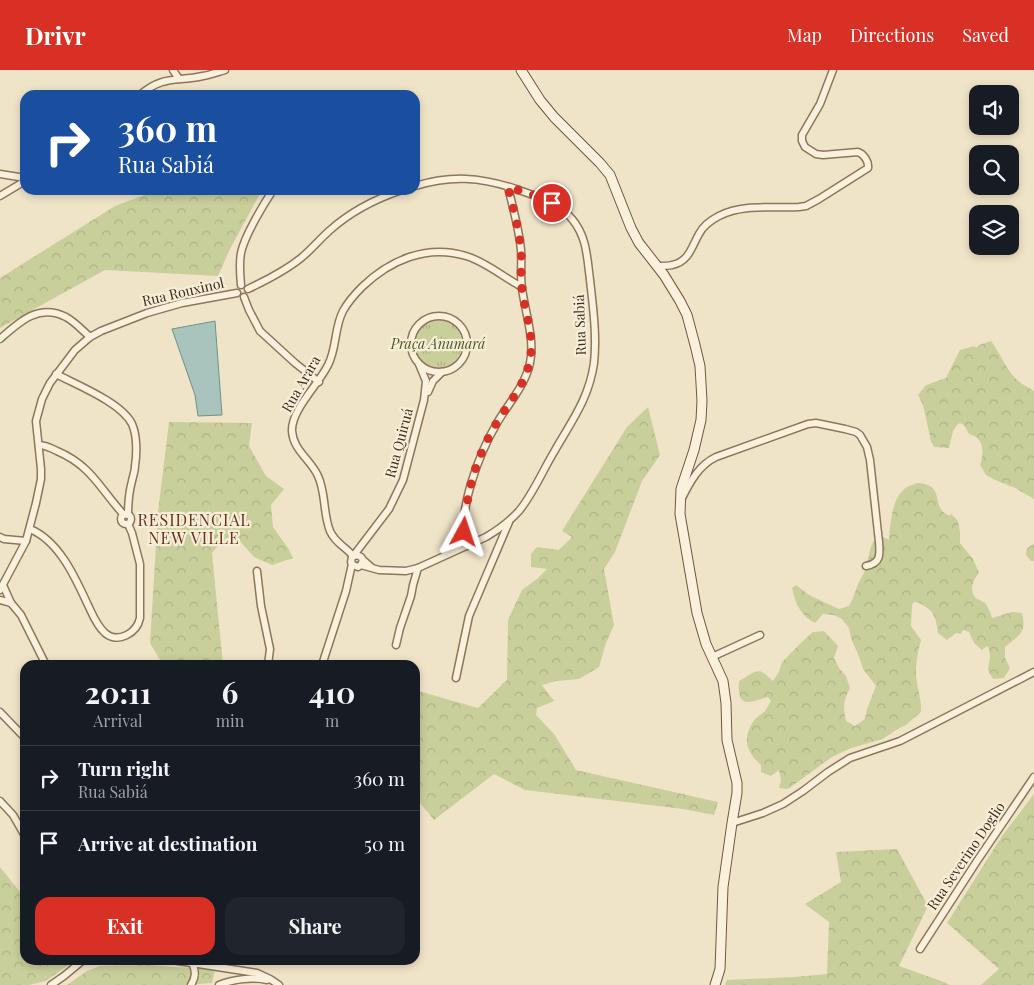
<!DOCTYPE html>
<meta charset="utf-8">
<style>
body{margin:0;font-family:"Playfair Display",serif;background:#20242c;color:#f1f3f6;height:100vh;display:flex;flex-direction:column;font-size:19px;white-space:nowrap}
*{box-sizing:border-box;margin:0}
p{font-size:16px;color:#9ea1a6}
.icon{flex:none;width:28px;height:28px;fill:none;stroke:currentColor;stroke-width:2;stroke-linecap:round;stroke-linejoin:round}
.map{position:relative;flex:1;overflow:hidden}
.side{position:absolute;left:20px;top:590px;width:400px;height:305px;display:flex;flex-direction:column;background:#171b24;border-radius:15px;box-shadow:0 2px 8px #0003}
.side>*{flex:none}
.banner{position:absolute;left:20px;top:20px;width:400px;height:105px;border-radius:15px;box-shadow:0 2px 8px #0003;background:#1a4fa0;color:#fff;overflow:hidden}
.buttons{position:absolute;left:969px;top:15px;display:grid;gap:10px}
.buttons a{display:grid;place-items:center;width:50px;height:50px;border-radius:10px;background:#171b24;box-shadow:0 2px 8px #0003;font-size:25px}
.pin{position:absolute;display:grid;place-items:center;width:42px;height:42px;color:#fff;margin:-21px;border:2px solid #fff;border-radius:50%;box-shadow:0 1px 5px #0007}
.me{position:absolute;width:55px;margin:-28px;rotate:5deg;stroke-linejoin:round;filter:drop-shadow(0 0 4px #0008)}
.turn{display:flex;align-items:center;gap:18px;height:105px;padding:0 15px;font-size:22px}
.turn .icon{width:65px;height:65px;stroke-width:2.5}
.turn b{display:block;font-size:35px;line-height:42px}
.eta{display:flex;justify-content:space-evenly;align-items:center;height:85px;text-align:center}
.eta b{font-size:30px;font-weight:700;line-height:35px}
.action{display:flex;gap:10px;margin-top:auto;padding:10px 15px}
.action a{flex:1;height:58px;border-radius:15px;background:#d93025;color:#fff;font-size:20px;font-weight:700;line-height:58px;text-align:center}
.action a+a{background:#20242c;color:#f1f3f6}
ul{padding:0;list-style:none}
li{display:flex;align-items:center;gap:15px;height:65px;padding:0 15px;border-top:1px solid #363941}
li div{flex:1}
li b{display:block;font-size:19px}
li em{font-style:normal}
header{display:flex;align-items:center;gap:30px;box-sizing:border-box;height:70px;padding:0 25px;background:#d93025;color:#fff}
header strong{font-size:24px}
nav{display:flex;gap:28px;margin-inline-start:auto;font-size:18px}
.map>svg:first-child{display:block}
</style>
<header>
<strong>Drivr</strong>
<nav><a>Map</a><a>Directions</a><a>Saved</a></nav>
</header>
<div class="map">
<svg width="1034" height="915" viewBox="0 0 1034 915">
<defs>
<pattern id="forest-crowns" width="20" height="18" patternUnits="userSpaceOnUse" patternTransform="scale(1.25)"><rect width="20" height="18" fill="#c9cf9b"/><path d="M2 6a3 3 0 1 1 6 0M12 15a3 3 0 1 1 6 0" fill="none" stroke="#aeb285"/></pattern>
<pattern id="park-tufts" width="24" height="20" patternUnits="userSpaceOnUse" patternTransform="scale(1.25)"><rect width="24" height="20" fill="#c9cf9b"/><path d="M3 7l-1-3M5 7V3M7 7l1-3M15 17l-1-3M17 17v-4M19 17l1-3" fill="none" stroke="#aeb285"/></pattern>
</defs>
<rect width="100%" height="100%" fill="#f0e4c8"/>
<!-- forest -->
<g fill="url(#forest-crowns)">
<polygon points="158,120 262,120 230,179 218,206 105,200 0,258 0,208 115,136"/>
<path d="M991,271C1000,283 1005,297 1015,308C1020,314 1028,317 1034,321V429L1015,418L995,410L986,405L980,395C984,383 985,368 969,364L964,355L960,353L957,355L953,361L949,378L934,377L931,371L923,335L918,325L926,315L946,308L960,280L974,276L977,278L979,275Z"/>
<polygon points="648,337 660,385 642,411 615,482 604,499 614,555 606,573 599,597 579,609 556,611 542,615 554,631 537,638 536,645 554,664 576,700 718,732 714,745 683,739 525,720 494,704 434,750 415,727 415,620 478,638 507,610 508,550 522,520 537,509 547,499 531,497 531,484 537,477 559,480 572,467 562,461 627,357"/>
<polygon points="169,352 252,353 249,376 266,406 284,419 271,435 273,457 288,478 293,488 272,495 254,487 238,469 222,471 212,483 223,595 163,595 150,573 158,442"/>
<path d="M918,413C947,415 929,436 949,446L951,444L958,451L960,462V473L973,489L979,503C973,510 968,521 977,529C980,530 982,531 985,533C988,537 991,543 992,548L1012,542L1022,543C1027,563 1019,565 1005,577V588L1010,598L1004,608L993,609L988,600C989,592 992,582 987,576L982,580L974,573L969,562L963,560L961,564L956,563L947,570L938,563C936,551 936,544 926,537C921,534 919,532 914,532L912,535L911,556L921,570C918,581 916,591 916,602C916,616 922,629 921,642L906,655L896,660L883,669L851,678L832,687L788,719L779,718L781,710L779,700L771,706L761,702V695C745,681 742,667 755,649C758,646 762,644 765,641C767,638 769,634 771,631L768,627C748,633 737,639 739,611L754,602L760,601L765,604L773,611L779,602L782,592L805,569L813,562L824,561L838,576L834,588L839,598L846,606L850,618C843,632 843,636 846,651L855,656L865,649L867,639L876,616L863,599L860,589L851,568L849,558L842,549L834,545L823,544L815,553C801,547 795,532 792,518L796,515L809,525L839,539L849,536C853,529 854,525 857,517C859,510 865,503 867,495C869,487 869,480 873,472L874,471L881,466L889,470C890,454 892,426 907,417C910,415 915,414 918,413Z"/>
<path d="M1034,474V491H1031L1026,485C1026,478 1028,477 1034,474Z"/>
<polygon points="1034,724 1034,915 981,915 999,899 947,853 1002,766"/>
<polygon points="897,779 928,836 899,896 944,912 950,915 725,915 727,910 794,907 827,904 829,852 805,834 841,812 836,782"/>
<polygon points="0,797 25,828 25,890 75,890 46,911 29,915 0,915"/>
<polygon points="149,895 215,900 212,913 187,915 67,915 87,901 100,896"/>
</g>
<!-- park -->
<circle fill="url(#park-tufts)" cx="438" cy="274" r="24"/>
<!-- water -->
<polygon fill="#a9c4bc" stroke="#6f938a" points="215,251 222,345 198,346 195,325 172,259"/>
<g fill="none" stroke-linecap="round" stroke-linejoin="round">
<defs>
<g id="minor">
<polyline points="173,0 179,9"/>
<path d="M140,25C163,5 176,12 203,6C210,5 218,2 225,0"/>
<polyline points="0,104 25,108"/>
<polyline points="0,126 25,111"/>
<path d="M657,196C662,196 668,196 672,195C689,192 692,176 699,164C703,156 711,150 719,146C742,134 773,138 799,137L806,136L819,129L868,98C869,92 864,84 858,82L823,85L816,84L805,77L802,71V65L820,34L833,0"/>
<path d="M241,215C240,204 239,194 241,183C244,167 263,135 273,120"/>
<path d="M248,219C267,210 285,201 301,188C311,180 319,170 329,161C350,142 375,129 402,120"/>
<polyline points="244,227 249,240 260,261 295,293 319,312"/>
<circle cx="439" cy="274" r="28"/>
<path d="M0,269C19,252 39,233 66,247C75,252 82,260 90,267"/>
<path d="M56,304C77,315 122,333 132,354C137,365 137,383 135,396C135,401 133,406 132,411C129,422 128,433 128,445"/>
<polyline points="428,322 433,311 442,302"/>
<path d="M39,375C45,375 51,378 57,381C92,396 100,419 124,445"/>
<path d="M682,428C690,412 699,395 716,387L808,354L816,353L845,359L856,362L860,365L867,377L870,390L879,472C880,485 881,493 866,496"/>
<circle cx="126" cy="449" r="5"/>
<path d="M30,459C59,471 75,507 87,533C92,543 96,555 105,563C118,574 137,563 140,548V494L132,463L128,454"/>
<polyline points="0,467 4,469 26,471"/>
<path d="M467,476C455,444 480,382 497,353C508,334 525,316 530,293C535,268 525,243 522,218C520,206 522,193 521,180C519,159 513,138 508,117"/>
<polyline points="354,485 389,439 403,410 424,330 426,311 419,294"/>
<path d="M353,486C346,477 335,473 330,461C323,444 326,423 318,406C311,390 293,380 292,361C291,340 319,314 328,295C337,278 334,258 343,241C348,232 355,224 362,217C390,190 427,174 466,186C486,192 503,207 522,217"/>
<polyline points="363,490 361,495 358,497 353,495 351,492 352,487 357,485 361,487 363,490 371,497"/>
<path d="M361,495L379,500L406,501L418,498L486,467C498,460 509,452 519,441C533,424 542,402 554,382C571,352 589,329 594,293C597,266 593,237 590,210C587,187 587,167 572,149C559,132 535,126 516,119C480,107 452,105 415,116"/>
<polyline points="257,501 261,536 270,579 268,595"/>
<polyline points="3,515 11,533 21,545 46,595"/>
<polyline points="0,520 26,471 36,433 41,409 41,399 36,351 42,329 50,313 75,280 90,267 101,261 147,243 182,233 237,223"/>
<polyline points="0,530 11,533"/>
<polyline points="396,575 400,558 411,526 413,515 418,498"/>
<polyline points="712,587 760,565"/>
<polyline points="322,595 346,521 352,494"/>
<polyline points="456,608 469,546 509,452"/>
<polyline points="0,642 25,668"/>
<polyline points="0,731 13,745 25,766"/>
<polyline points="732,753 763,743 783,734 803,721 828,702 850,688 900,671 1034,602"/>
<polyline points="920,879 977,791 1034,707"/>
<polyline points="172,890 257,903 270,909 279,915"/>
<polyline points="51,915 64,906 82,891 85,890"/>
<path d="M191,915C196,907 196,901 192,893"/>
<path d="M219,915C233,909 253,907 267,910"/>
</g>
<polyline id="secondary" points="521,0 540,30 554,47 600,93 610,105 631,158 639,173 664,205 680,231 687,245 695,275 700,296 702,331 701,350 694,380 681,419 680,444 697,543 706,574 723,611 726,633 727,670 737,713 737,723 732,753 723,817 720,899 715,915"/>
</defs>
<!-- minor casing -->
<use href="#minor" stroke="#8d765c" stroke-width="9"/>
<!-- secondary casing -->
<use href="#secondary" stroke="#6f573f" stroke-width="11"/>
<!-- minor -->
<use href="#minor" stroke="#faf1dc" stroke-width="6"/>
<!-- secondary -->
<use href="#secondary" stroke="#faf1dc" stroke-width="9"/>
</g>
<g fill="none" stroke-linecap="round" stroke-linejoin="round">
<!-- route -->
<path stroke="#d93025" stroke-width="9" stroke-dasharray="0 16.2" d="M464,462C466,423 476,388 496,354C507,335 522,319 528,298C537,272 525,244 522,219C520,206 522,193 521,180C519,159 513,138 508,117L531,124L552,133"/>
</g>
<g text-anchor="middle" stroke-width="4.5" stroke-linejoin="round" paint-order="stroke">
<!-- street labels -->
<g font-size="14" fill="#3d2e20" stroke="#f7eed8">
<text transform="translate(183 222) rotate(-13)" y="5">Rua Rouxinol</text>
<text transform="translate(580 255) rotate(-92)" y="5">Rua Sabiá</text>
<text transform="translate(301 314) rotate(-60)" y="5">Rua Arara</text>
<text transform="translate(399 373) rotate(-75)" y="5">Rua Quiruá</text>
<text transform="translate(966 786) rotate(-56)" y="5">Rua Severino Doglio</text>
</g>
<!-- park labels -->
<g font-size="14" font-style="italic" fill="#4d5a26" stroke="#f7eed8">
<text x="438" y="279">Praça Anumará</text>
</g>
<!-- quarter labels -->
<g font-size="16" letter-spacing="1" fill="#6b2e1e" stroke="#f7eed8">
<text x="194" y="456">RESIDENCIAL<tspan x="194" dy="18">NEW VILLE</tspan></text>
</g>
</g>
</svg>
<div class="buttons">
<a><svg class="icon" aria-label="sound" viewBox="0 0 24 24"><path d="M4 9h4l5-4v14l-5-4H4zM17 9q2 3 0 6"/></svg></a>
<a><svg class="icon" aria-label="search" viewBox="0 0 24 24"><circle cx="10" cy="10" r="6"/><path d="M15 15l6 6"/></svg></a>
<a><svg class="icon" aria-label="layers" viewBox="0 0 24 24"><path d="M12 4l9 5-9 5-9-5zM3 14l9 5 9-5"/></svg></a>
</div>
<div class="pin" style="left:552px;top:133px;background:#d93025"><svg class="icon" aria-label="arrive" viewBox="0 0 24 24"><path d="M6 21V4h12l-3 4 3 4H6"/></svg></div>
<svg class="me" style="left:464px;top:462px" viewBox="-20 -20 40 40"><path d="M0-17L14 15 0 8-14 15z" fill="#d93025" stroke="#fff" stroke-width="4"/></svg>
<div class="banner">
<div class="turn"><svg class="icon" aria-label="right" viewBox="0 0 24 24"><path d="M7 20v-9h11M14 6l5 5-5 5"/></svg><div><b>360 m</b>Rua Sabiá</div></div>
</div>
<section class="side">
<div class="eta">
<div><b>20:11</b><p>Arrival</p></div>
<div><b>6</b><p>min</p></div>
<div><b>410</b><p>m</p></div>
</div>
<ul>
<li><svg class="icon" aria-label="right" viewBox="0 0 24 24"><path d="M7 20v-9h11M14 6l5 5-5 5"/></svg><div><b>Turn right</b><p>Rua Sabiá</p></div><em>360 m</em></li>
<li><svg class="icon" aria-label="arrive" viewBox="0 0 24 24"><path d="M6 21V4h12l-3 4 3 4H6"/></svg><div><b>Arrive at destination</b></div><em>50 m</em></li>
</ul>
<div class="action"><a>Exit</a><a>Share</a></div>
</section>
</div>
